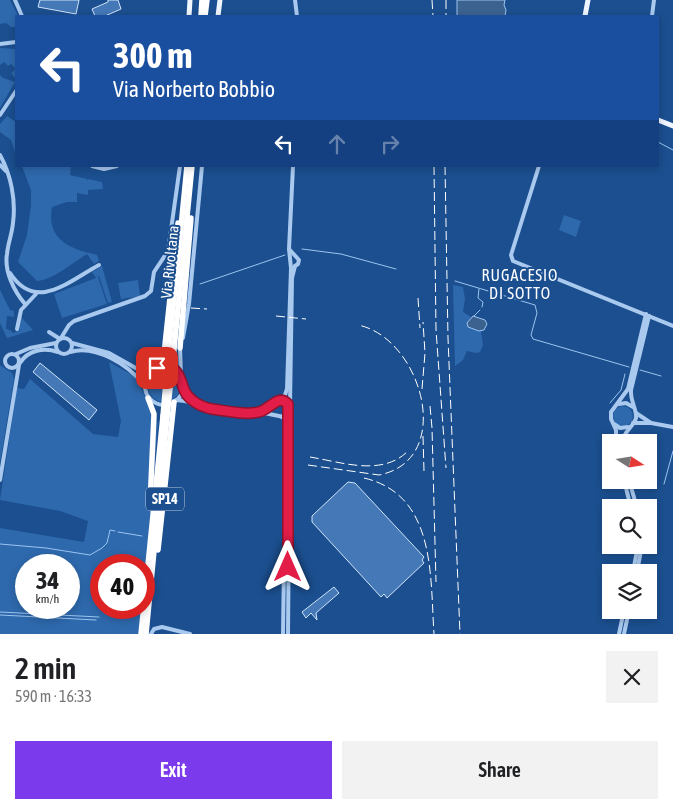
<!DOCTYPE html>
<meta charset="utf-8">
<style>
body{margin:0;font-family:"Asap Condensed",sans-serif;background:#f2f2f2;color:#202124;height:100vh;display:flex;flex-direction:column;font-size:19px;white-space:nowrap}
*{box-sizing:border-box;margin:0}
p{font-size:16px;color:#757577}
.icon{flex:none;width:28px;height:28px;fill:none;stroke:currentColor;stroke-width:2;stroke-linecap:round;stroke-linejoin:round}
.map{position:relative;height:634px;overflow:hidden}
.sheet{display:flex;flex-direction:column;background:#fff;flex:1}
.sheet>*{flex:none}
.guide{position:absolute;left:15px;top:15px;width:644px;height:152px;border-radius:0px;box-shadow:0 2px 8px #0003;background:#1a4fa0;color:#fff;overflow:hidden}
.needle{width:32px;rotate:102deg}
.fabs{position:absolute;left:602px;top:434px;display:grid;gap:10px}
.fabs a{display:grid;place-items:center;width:55px;height:55px;border-radius:0px;background:#fff;box-shadow:0 2px 8px #0003;font-size:25px}
.speed{position:absolute;left:15px;top:554px;display:flex;gap:10px;font-size:25px;font-weight:700;text-align:center}
.speed>*{display:grid;place-content:center;width:65px;height:65px;border-radius:50%;background:#fff;box-shadow:0 2px 8px #0003;line-height:1}
.speed small{font-size:12px;font-weight:400}
.speed .limit{border:8px solid #d22;background:#fff;color:#111}
.pin{position:absolute;display:grid;place-items:center;width:42px;height:42px;color:#fff;margin:-21px;border-radius:10px;box-shadow:0 2px 8px #0006}
.me{position:absolute;width:55px;margin:-28px;rotate:0deg;stroke-linejoin:round;filter:drop-shadow(0 0 4px #0008)}
.turn{display:flex;align-items:center;gap:18px;height:105px;padding:0 15px;font-size:22px}
.turn .icon{width:65px;height:65px;stroke-width:2.5}
.turn b{display:block;font-size:35px;line-height:42px}
.lanes{display:flex;align-items:center;height:48px;padding:0 15px;background:#0003;justify-content:center;gap:25px;direction:ltr}
.lanes .off{opacity:.35}
.round{display:grid;place-items:center;flex:none;width:52px;height:52px;border-radius:0px;background:#f2f2f2}
.headline{display:flex;align-items:center;justify-content:space-between;height:85px;padding:0 15px}
h1{font-size:30px;font-weight:600;line-height:38px}
.primary-button{display:flex;gap:10px;margin-top:auto;padding:10px 15px}
.primary-button a{flex:1;height:58px;border-radius:0px;background:#7c3aed;color:#fff;font-size:20px;font-weight:600;line-height:58px;text-align:center}
.primary-button a+a{background:#f2f2f2;color:#202124}
.map>svg:first-child{display:block}
</style>
<div class="map">
<svg width="673" height="634" viewBox="0 0 673 634">
<rect width="100%" height="100%" fill="#1b4f8f"/>
<!-- green -->
<g fill="#2e69ad" fill-rule="evenodd">
<polygon points="0,0 10,0 18,16 16,16 16,27 11,27 6,23 0,24"/>
<polygon points="0,48 16,49 16,76 15,78 11,73 16,69 11,64 8,66 4,62 0,65"/>
<polygon points="0,75 3,78 15,82 0,108"/>
<polygon points="7,116 16,122 16,155 11,140 0,132 0,124"/>
<path d="M22,166H71L70,175L87,179L88,181V179L102,182L103,189L88,190V195L77,193V202H67L52,207C46,240 70,249 97,255L99,261L94,264L87,254C72,263 55,279 37,281L18,262L27,235L31,205V190Z"/>
<polygon points="564,215 581,221 576,237 559,230"/>
<polygon points="102,266 112,302 108,303 99,276 97,277 98,277 107,304 62,318 54,294 96,278 92,272"/>
<polygon points="138,280 140,296 121,299 118,283"/>
<polygon points="453,285 463,287 465,299 463,312 471,317 467,325 481,331 483,345 480,352 476,353 467,351 463,360 455,366"/>
<polygon points="0,290 10,310 14,311 14,317 7,316 6,329 10,330 13,333 20,330 19,326 21,317 33,330 7,338 0,323"/>
<path d="M109,362L136,377L145,396L154,409L158,424L144,593V565H101V608H142L140,634H0V528L84,542L88,521L60,511L0,500L17,388L24,389L30,379L93,434L118,437L121,421ZM26,565H69V608H26Z"/>
<polygon points="0,365 12,373 14,379 0,463"/>
<circle cx="164" cy="386" r="16"/>
<circle cx="623" cy="416" r="10"/>
</g>
<!-- water -->
<g fill="#3c6290" stroke="#9cc4f0">
<polygon points="457,0 505,0 504,5 506,10 505,16 457,16"/>
<polygon points="473,316 485,320 487,324 484,330 479,331 468,327 467,323"/>
</g>
<g fill="none" stroke-linecap="round" stroke-linejoin="round">
<!-- stream -->
<g stroke="#9cc4f0" stroke-width="1">
<polyline points="658,142 673,150"/>
<polyline points="302,249 341,254 396,269"/>
<polyline points="455,281 535,305 537,313 531,335 533,339 629,367"/>
<polyline points="200,284 285,255"/>
<polyline points="479,289 478,298 483,302 482,307"/>
<polyline points="474,316 480,310"/>
<polyline points="640,370 661,376"/>
<polyline points="610,403 621,390 625,374"/>
<polyline points="664,484 673,451"/>
<polyline points="118,532 142,536"/>
<polyline points="0,544 46,548 90,555 102,548 107,543 110,530 115,531"/>
<polyline points="0,612 99,617"/>
<polyline points="0,615 96,620"/>
</g>
</g>
<!-- building -->
<g fill="#4478b7" stroke="#cfe3fa">
<polygon points="40,0 79,0 76,14 38,7"/>
<polygon points="108,0 118,0 121,9 105,16 95,16 92,9 108,2"/>
<polygon points="40,363 97,410 89,420 33,372"/>
<polygon points="348,482 355,483 424,557 422,560 424,563 387,598 384,594 381,597 312,522 312,516"/>
<polygon points="334,587 339,593 316,613 317,620 311,613 306,618 302,612"/>
</g>
<g fill="none" stroke-linecap="round" stroke-linejoin="round">
<!-- minor -->
<g stroke="#a9c9ee" stroke-width="4">
<polyline points="15,0 22,16"/>
<polyline points="295,0 297,16"/>
<polyline points="652,16 654,0"/>
<polyline points="0,44 16,42"/>
<polyline points="0,115 16,91"/>
<path d="M0,155C11,175 16,200 13,223C12,234 8,243 7,254C4,271 14,291 25,304"/>
<polyline points="0,165 6,171"/>
<polyline points="92,166 104,169 117,166"/>
<polyline points="539,166 511,255 513,261 673,326"/>
<polyline points="289,249 299,260 298,264 295,266"/>
<path d="M10,273C36,313 69,281 99,265"/>
<polyline points="17,329 21,310 36,294"/>
<polyline points="49,332 60,339"/>
<circle cx="64" cy="346" r="8"/>
<polyline points="61,338 69,325 74,321 145,296 151,291 154,272 168,251 180,166"/>
<polyline points="183,338 189,304 202,166"/>
<polyline points="72,343 109,353 141,371 150,372"/>
<polyline points="180,347 181,377"/>
<path d="M70,352C95,344 129,365 144,385"/>
<circle cx="12" cy="361" r="7"/>
<polyline points="16,354 30,348 56,343"/>
<path d="M20,363C28,350 44,347 58,352"/>
<circle cx="164" cy="386" r="19"/>
<polyline points="183,387 196,403"/>
<polyline points="176,400 185,401 213,409 259,412 284,417"/>
<polyline points="280,400 286,402 290,407 288,634"/>
<polyline points="619,404 626,403 633,407"/>
<polyline points="290,405 292,278 295,266"/>
<polyline points="259,412 284,398 287,389 291,268 289,249 293,166"/>
<polyline points="636,413 651,423"/>
<polyline points="282,417 285,419 286,425 283,634"/>
<polyline points="633,423 651,423 673,427"/>
<polyline points="614,424 620,428 628,427"/>
<polyline points="616,442 616,430 611,419 611,412 628,389 646,314"/>
<path d="M622,442C624,431 634,426 636,418C637,409 630,401 631,390L649,316"/>
<polyline points="0,480 19,365"/>
<polyline points="624,480 631,508"/>
<polyline points="629,480 637,508"/>
<polyline points="633,572 638,545"/>
<polyline points="637,572 642,545"/>
<polyline points="151,634 154,629 162,627 190,634"/>
<polyline points="619,634 624,610"/>
<polyline points="624,634 629,610"/>
</g>
<!-- major -->
<g stroke="#f0f6ff" stroke-width="5">
<polyline points="189,16 190,0"/>
<polyline points="218,16 220,0"/>
<polyline points="585,16 588,0"/>
<polyline points="658,120 673,126"/>
</g>
<!-- highway -->
<g stroke="#fff" stroke-width="5.5">
<polyline points="201,16 202,0"/>
<polyline points="205,16 207,0"/>
<polyline points="180,348 191,218"/>
<polyline points="168,359 187,166"/>
<polyline points="173,360 192,166"/>
<polyline points="157,368 164,354 178,223"/>
<polyline points="148,398 154,414 150,505"/>
<polyline points="158,550 174,402"/>
<polyline points="141,634 163,416"/>
<polyline points="146,634 167,417"/>
</g>
<!-- rail -->
<g stroke="#fff" stroke-width="1" stroke-dasharray="9 4" stroke-linecap="butt">
<polyline points="432,0 433,16"/>
<polyline points="446,0 446,16"/>
<polyline points="434,166 436,330 446,468"/>
<polyline points="445,166 448,338 460,634"/>
<polyline points="418,298 420,328"/>
<polyline points="191,308 207,309"/>
<polyline points="276,316 306,319"/>
<polyline points="422,389 425,353 423,322"/>
<polyline points="430,406 432,428 436,582"/>
<polyline points="423,436 424,471"/>
<path d="M310,457C341,462 382,477 408,451"/>
<path d="M308,465L379,475C456,460 422,338 358,325"/>
<path d="M364,478C436,495 430,575 434,634"/>
</g>
<!-- highway-bridge -->
<g stroke="#fff" stroke-width="5.5">
<polyline points="163,416 168,359"/>
<polyline points="167,417 173,360"/>
</g>
</g>
<g fill="none" stroke-linecap="round" stroke-linejoin="round">
<defs>
<path id="route" d="M157,368C175,363 179,373 183,387C187,400 201,407 212,409C227,411 249,416 262,411C268,408 273,403 278,401C283,399 286,402 288,404V567"/>
</defs>
<!-- route casing -->
<use href="#route" stroke="#92132f" stroke-width="12"/>
<!-- route -->
<use href="#route" stroke="#e11d48" stroke-width="9"/>
</g>
<g text-anchor="middle" stroke-width="4" stroke-linejoin="round" paint-order="stroke">
<!-- shield labels -->
<rect fill="#1b4f8f" stroke="#bbcadd" stroke-width="1" x="146" y="487.5" width="38" height="23" rx="4"/>
<g font-size="14" font-weight="bold" fill="#fff">
<text x="165" y="504">SP14</text>
</g>
<!-- street labels -->
<g font-size="15" fill="#fff" stroke="#1b4f8f">
<text transform="translate(170 262) rotate(-84)" y="5">Via Rivoltana</text>
</g>
<!-- neighbourhood labels -->
<g font-size="16" letter-spacing="1" fill="#fff" stroke="#1b4f8f">
<text x="520" y="281">RUGACESIO<tspan x="520" dy="18">DI SOTTO</tspan></text>
</g>
</g>
</svg>
<div class="fabs">
<a><svg class="needle" viewBox="-14 -14 28 28"><path d="M0-13l5 13h-10z" fill="#e53935"/><path d="M0 13l5-13h-10z" fill="#757577"/></svg></a>
<a><svg class="icon" aria-label="search" viewBox="0 0 24 24"><circle cx="10" cy="10" r="6"/><path d="M15 15l6 6"/></svg></a>
<a><svg class="icon" aria-label="layers" viewBox="0 0 24 24"><path d="M12 4l9 5-9 5-9-5zM3 14l9 5 9-5"/></svg></a>
</div>
<div class="speed"><div>34<small>km/h</small></div><div class="limit">40</div></div>
<div class="pin" style="left:157px;top:368px;background:#d93025"><svg class="icon" aria-label="arrive" viewBox="0 0 24 24"><path d="M6 21V4h12l-3 4 3 4H6"/></svg></div>
<svg class="me" style="left:288px;top:567px" viewBox="-20 -20 40 40"><path d="M0-17L14 15 0 8-14 15z" fill="#e11d48" stroke="#fff" stroke-width="4"/></svg>
<div class="guide">
<div class="turn"><svg class="icon" aria-label="left" viewBox="0 0 24 24"><path d="M17 20v-9H6M10 6l-5 5 5 5"/></svg><div><b>300 m</b>Via Norberto Bobbio</div></div>
<div class="lanes"><svg class="icon" aria-label="left" viewBox="0 0 24 24"><path d="M17 20v-9H6M10 6l-5 5 5 5"/></svg><svg class="icon off" aria-label="ahead" viewBox="0 0 24 24"><path d="M12 20V5M6 11l6-6 6 6"/></svg><svg class="icon off" aria-label="right" viewBox="0 0 24 24"><path d="M7 20v-9h11M14 6l5 5-5 5"/></svg></div>
</div>
</div>
<section class="sheet">
<div class="headline"><div><h1>2 min</h1><p>590 m · 16:33</p></div><a class="round"><svg class="icon" aria-label="close" viewBox="0 0 24 24"><path d="M6 6l12 12M18 6L6 18"/></svg></a></div>
<div class="primary-button"><a>Exit</a><a>Share</a></div>
</section>
